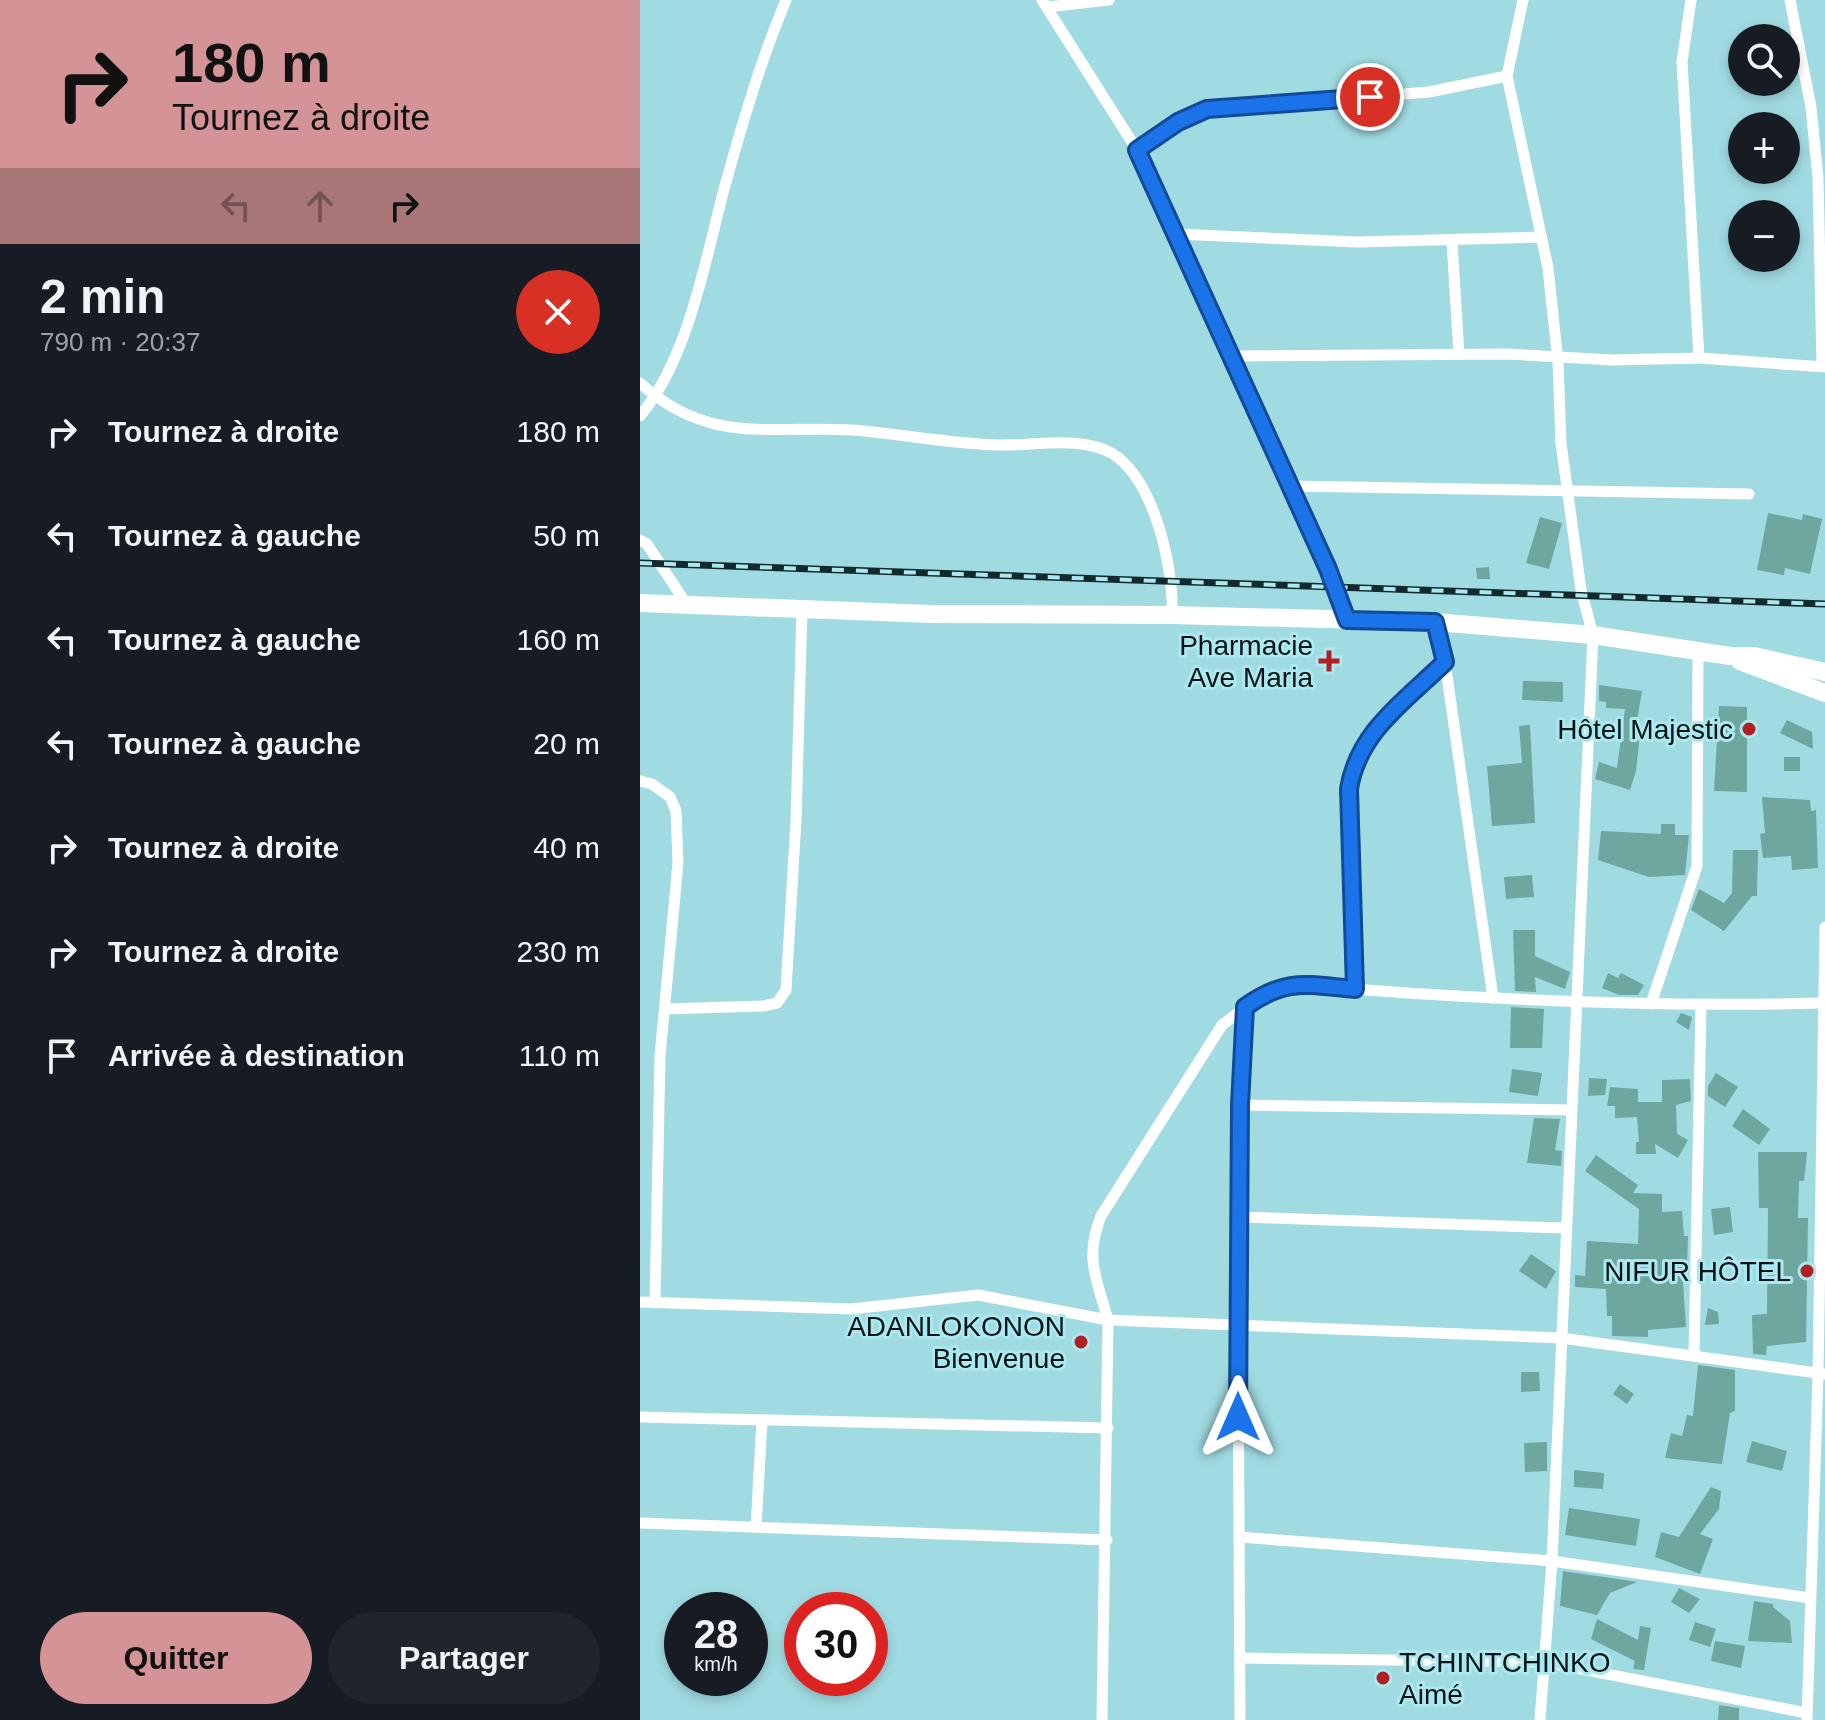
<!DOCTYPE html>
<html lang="fr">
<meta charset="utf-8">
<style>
body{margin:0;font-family:Helvetica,sans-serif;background:#20242c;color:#f1f3f6;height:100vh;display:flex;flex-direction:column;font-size:30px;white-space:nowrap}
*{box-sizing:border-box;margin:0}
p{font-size:26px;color:#9ea1a6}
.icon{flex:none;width:44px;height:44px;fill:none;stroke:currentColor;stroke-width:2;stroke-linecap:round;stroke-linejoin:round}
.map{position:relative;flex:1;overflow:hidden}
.details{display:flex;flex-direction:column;background:#171b24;width:640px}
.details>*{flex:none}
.banner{background:#d49497;color:#111;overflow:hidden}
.fabs{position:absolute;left:1088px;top:24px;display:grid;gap:16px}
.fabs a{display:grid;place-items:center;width:72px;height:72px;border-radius:50%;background:#171b24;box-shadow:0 4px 12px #0003;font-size:40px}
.speed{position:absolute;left:24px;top:1592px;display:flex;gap:16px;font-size:40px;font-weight:700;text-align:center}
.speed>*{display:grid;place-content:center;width:104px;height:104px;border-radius:50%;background:#171b24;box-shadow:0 4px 12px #0003;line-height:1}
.speed small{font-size:20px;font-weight:400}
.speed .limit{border:12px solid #d22;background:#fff;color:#111}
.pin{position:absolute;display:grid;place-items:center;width:68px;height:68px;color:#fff;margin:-34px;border:4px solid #fff;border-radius:50%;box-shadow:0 2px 8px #0007}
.me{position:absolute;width:88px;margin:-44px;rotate:0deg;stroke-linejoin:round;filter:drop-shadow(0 0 6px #0008)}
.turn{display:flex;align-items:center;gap:28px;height:168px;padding:0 40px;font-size:36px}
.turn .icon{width:104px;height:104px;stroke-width:2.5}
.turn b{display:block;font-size:56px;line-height:68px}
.lanes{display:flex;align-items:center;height:76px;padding:0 40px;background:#0003;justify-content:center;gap:40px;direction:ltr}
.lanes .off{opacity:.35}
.round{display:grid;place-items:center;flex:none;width:84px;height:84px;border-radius:42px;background:#20242c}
.head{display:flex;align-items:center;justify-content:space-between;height:136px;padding:0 40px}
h1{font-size:48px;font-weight:700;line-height:60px}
.action{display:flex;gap:16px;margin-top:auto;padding:16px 40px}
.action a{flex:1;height:92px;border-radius:48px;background:#d49497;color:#111;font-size:32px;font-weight:700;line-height:92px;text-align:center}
.action a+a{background:#20242c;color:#f1f3f6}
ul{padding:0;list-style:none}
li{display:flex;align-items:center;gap:24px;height:104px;padding:0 40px}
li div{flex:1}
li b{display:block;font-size:30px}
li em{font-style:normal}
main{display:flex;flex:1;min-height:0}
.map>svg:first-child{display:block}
</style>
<main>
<section class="details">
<div class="banner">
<div class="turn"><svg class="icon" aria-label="right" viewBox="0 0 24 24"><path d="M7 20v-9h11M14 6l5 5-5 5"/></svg><div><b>180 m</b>Tournez à droite</div></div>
<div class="lanes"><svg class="icon off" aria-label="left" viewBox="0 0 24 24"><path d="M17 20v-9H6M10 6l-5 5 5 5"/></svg><svg class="icon off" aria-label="ahead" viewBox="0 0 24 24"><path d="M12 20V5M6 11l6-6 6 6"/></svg><svg class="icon" aria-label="right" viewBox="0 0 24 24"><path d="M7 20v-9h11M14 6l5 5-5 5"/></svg></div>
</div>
<div class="head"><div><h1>2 min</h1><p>790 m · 20:37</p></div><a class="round" style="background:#d93025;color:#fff"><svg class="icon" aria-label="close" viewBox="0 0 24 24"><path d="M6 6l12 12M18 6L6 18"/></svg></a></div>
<ul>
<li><svg class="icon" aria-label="right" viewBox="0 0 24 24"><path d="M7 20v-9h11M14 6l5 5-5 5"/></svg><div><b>Tournez à droite</b></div><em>180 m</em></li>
<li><svg class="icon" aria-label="left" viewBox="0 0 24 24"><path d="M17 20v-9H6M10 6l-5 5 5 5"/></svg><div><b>Tournez à gauche</b></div><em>50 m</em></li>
<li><svg class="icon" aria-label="left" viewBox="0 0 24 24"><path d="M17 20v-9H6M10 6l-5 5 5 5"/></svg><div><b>Tournez à gauche</b></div><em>160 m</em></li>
<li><svg class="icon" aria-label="left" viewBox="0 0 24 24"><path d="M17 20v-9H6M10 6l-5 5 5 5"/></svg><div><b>Tournez à gauche</b></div><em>20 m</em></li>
<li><svg class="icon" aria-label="right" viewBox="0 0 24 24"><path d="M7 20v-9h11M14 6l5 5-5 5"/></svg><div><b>Tournez à droite</b></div><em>40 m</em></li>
<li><svg class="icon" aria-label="right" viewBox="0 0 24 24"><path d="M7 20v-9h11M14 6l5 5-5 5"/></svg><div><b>Tournez à droite</b></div><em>230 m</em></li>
<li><svg class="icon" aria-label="arrive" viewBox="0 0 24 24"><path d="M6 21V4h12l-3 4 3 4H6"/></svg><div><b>Arrivée à destination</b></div><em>110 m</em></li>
</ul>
<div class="action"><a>Quitter</a><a>Partager</a></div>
</section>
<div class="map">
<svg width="1185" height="1720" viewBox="0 0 1185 1720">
<rect width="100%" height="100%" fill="#a0dbe2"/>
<!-- building -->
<g fill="#6ea7a0">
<polygon points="1128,513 1162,520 1163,514 1182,519 1170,574 1145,568 1144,575 1117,570"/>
<polygon points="900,517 922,523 909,569 886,563"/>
<polygon points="849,567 850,579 837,579 836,568"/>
<polygon points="883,681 923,682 923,702 882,700"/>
<polygon points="959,685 1002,691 995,733 1000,735 996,771 990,790 955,779 959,762 977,768 985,709 966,708 966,702 959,701"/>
<polygon points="1079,706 1107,707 1107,792 1074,791"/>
<polygon points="1147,720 1172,732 1173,749 1140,733"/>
<polygon points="890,725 895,823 852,826 847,766 882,763 879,726"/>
<rect x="1144" y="757" width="16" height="14"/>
<polygon points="1122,797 1170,800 1171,811 1176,810 1178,868 1152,870 1151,856 1123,858 1120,834 1125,833"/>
<polygon points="1021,824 1035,824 1035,835 1049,835 1045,875 1009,877 958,860 961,831 1021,834"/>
<polygon points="1093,850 1118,850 1117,896 1112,896 1084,931 1051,910 1059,889 1084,903 1092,893"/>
<polygon points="892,875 894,897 866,899 864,877"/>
<polygon points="873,930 895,930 895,956 930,972 925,989 895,977 896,992 875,991"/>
<polygon points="968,973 978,978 981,973 1004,985 998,995 979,995 962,988"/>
<polygon points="871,1007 904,1009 902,1048 870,1048"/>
<polygon points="1041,1013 1052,1017 1049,1030 1036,1022"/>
<polygon points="872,1069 902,1073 898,1096 869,1092"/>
<polygon points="1076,1073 1098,1087 1085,1107 1068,1096 1068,1086"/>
<polygon points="949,1078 967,1079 965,1095 948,1096"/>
<polygon points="1050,1079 1051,1101 1036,1105 1037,1134 1048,1140 1038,1158 1015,1144 1016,1154 996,1154 996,1142 999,1142 997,1117 975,1118 975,1106 967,1106 970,1087 998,1089 998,1102 1022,1102 1022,1080"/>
<polygon points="1103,1109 1130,1129 1119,1145 1092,1126"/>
<polygon points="894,1118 920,1119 915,1150 922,1151 921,1166 887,1163"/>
<polygon points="1118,1152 1167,1152 1164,1181 1159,1181 1158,1218 1168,1218 1166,1342 1127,1346 1126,1355 1113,1354 1112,1315 1127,1314 1128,1208 1119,1208"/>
<polygon points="956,1155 998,1185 993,1193 1022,1194 1022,1212 1042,1211 1044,1236 1048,1236 1047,1267 1042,1267 1046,1327 1008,1330 1008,1337 972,1336 972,1316 967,1316 966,1289 935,1287 935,1275 945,1276 947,1241 998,1244 999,1209 945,1171"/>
<polygon points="1090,1207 1093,1232 1074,1235 1071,1209"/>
<polygon points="891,1254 916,1271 906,1289 879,1271"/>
<polygon points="1068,1308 1078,1312 1079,1324 1065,1325"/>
<polygon points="1058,1365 1095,1370 1095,1411 1090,1413 1082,1464 1025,1458 1031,1433 1042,1436 1047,1415 1053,1416"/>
<polygon points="881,1372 899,1372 900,1391 881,1392"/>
<polygon points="980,1384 994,1394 987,1404 973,1394"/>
<polygon points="1112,1441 1147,1451 1142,1471 1106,1462"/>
<polygon points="907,1442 907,1471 885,1472 884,1443"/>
<polygon points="934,1470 964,1473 963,1489 934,1487"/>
<polygon points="1071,1487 1081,1491 1079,1509 1060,1534 1073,1539 1060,1574 1015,1557 1021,1532 1039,1537"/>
<polygon points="929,1508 1000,1519 996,1546 925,1535"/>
<polygon points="923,1571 985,1580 997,1582 970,1593 957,1615 920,1606"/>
<polygon points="1039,1588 1060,1599 1049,1613 1031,1602"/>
<polygon points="1114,1601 1133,1604 1133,1607 1150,1621 1152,1643 1108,1641"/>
<polygon points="957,1619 998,1640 1000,1626 1011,1628 1004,1670 993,1669 995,1661 951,1639"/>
<polygon points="1055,1622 1076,1629 1070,1647 1049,1640"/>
<polygon points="1075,1641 1105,1646 1101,1668 1071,1661"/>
<polygon points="1079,1705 1099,1708 1099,1720 1078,1720"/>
</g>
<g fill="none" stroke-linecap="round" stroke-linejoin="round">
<!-- minor -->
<g stroke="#fff" stroke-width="11">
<polyline points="402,0 497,150 688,569 707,620"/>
<polyline points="883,0 867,76 908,268 918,362 921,443 941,590 953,635 912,1561 900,1720"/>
<polyline points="1051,0 1042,62 1059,358"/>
<polyline points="1150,0 1171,107 1178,178 1182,366"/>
<polyline points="407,7 469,0"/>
<polyline points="497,150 538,122 567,109 789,92 867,76"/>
<polyline points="536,234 718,242 901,237"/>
<polyline points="812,242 819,354"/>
<polyline points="590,356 868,354 973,360 1059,358 1185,367"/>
<path d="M0,383C69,446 132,425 213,430C262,434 310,444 359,445C394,446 442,435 473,454C515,481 534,569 532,615"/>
<path d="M0,416C47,361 65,263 83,193C101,128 120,62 146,0"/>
<polyline points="650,486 1109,494"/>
<polyline points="0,540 7,544 47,605"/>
<polyline points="795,622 805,662 853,998"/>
<polyline points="0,781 12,784 30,797 36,811 38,863 20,1056 15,1303"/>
<polyline points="715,989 709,789 713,764 723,743 805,662"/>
<polyline points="1011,1004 1057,866 1058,649"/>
<polyline points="25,1009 123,1006 137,1003 146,990 156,820 162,610"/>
<polyline points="600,1105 930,1110"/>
<polyline points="599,1217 924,1228"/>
<polyline points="0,1302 211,1309 338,1295 468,1320 921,1338 1185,1374"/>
<polyline points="1054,1355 1061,1006"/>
<polyline points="0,1417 468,1428"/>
<polyline points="0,1523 467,1540"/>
<polyline points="116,1527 122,1421"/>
<polyline points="599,1537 912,1561 1170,1598"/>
<polyline points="601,1658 905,1662 1167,1713"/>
<path d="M462,1720L468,1320C457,1280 444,1258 461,1216L582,1025L623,994L649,984C826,999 1004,1008 1182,1003"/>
<polyline points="600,1720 598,1328 605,1007"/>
<polyline points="1167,1720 1178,1374 1185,927"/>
</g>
<!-- trunk -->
<g stroke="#fff" stroke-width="18">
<polyline points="0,603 291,614 532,615 795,622 953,635 1090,656 1114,656 1185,672"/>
<polyline points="1100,661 1185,693"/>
</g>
<defs>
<polyline id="rail" points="0,563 1185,604"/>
</defs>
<!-- rail casing -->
<use href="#rail" stroke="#122a2d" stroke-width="7"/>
<!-- rail -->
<use href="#rail" stroke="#ace8f0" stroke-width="4" stroke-dasharray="12" stroke-linecap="butt"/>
</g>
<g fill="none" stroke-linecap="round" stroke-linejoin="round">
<defs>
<path id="route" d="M598,1417L600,1105L605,1007C647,977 667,985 715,989L709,789C718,732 765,701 805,662L795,622L707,620L688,569L497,150L538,122L567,109L730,97"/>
</defs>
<!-- route casing -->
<use href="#route" stroke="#114b97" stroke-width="20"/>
<!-- route -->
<use href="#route" stroke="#1a73e8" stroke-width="14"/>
</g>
<!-- markers -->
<g fill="#b01f22" stroke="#ace8f0" stroke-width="3">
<path d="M685 649h8v8h8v8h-8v8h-8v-8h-8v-8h8z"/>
<circle cx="1109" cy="729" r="8"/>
<circle cx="1167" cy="1271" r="8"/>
<circle cx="441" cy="1342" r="8"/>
<circle cx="743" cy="1678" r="8"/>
</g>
<g text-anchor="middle" stroke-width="6" stroke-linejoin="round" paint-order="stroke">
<!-- poi labels -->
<g font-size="28" fill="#001316" stroke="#ace8f0" text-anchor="end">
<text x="673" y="655">Pharmacie<tspan x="673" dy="32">Ave Maria</tspan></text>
<text x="1093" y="739">Hôtel Majestic</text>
<text x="1151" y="1281">NIFUR HÔTEL</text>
<text x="425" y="1336">ADANLOKONON<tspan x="425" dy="32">Bienvenue</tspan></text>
<text x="759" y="1672" text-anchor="start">TCHINTCHINKO<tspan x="759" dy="32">Aimé</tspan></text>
</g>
</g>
</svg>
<div class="fabs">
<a><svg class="icon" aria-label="search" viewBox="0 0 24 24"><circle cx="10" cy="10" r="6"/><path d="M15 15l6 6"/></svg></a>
<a>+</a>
<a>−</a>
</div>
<div class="speed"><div>28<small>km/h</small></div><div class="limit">30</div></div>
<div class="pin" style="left:730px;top:97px;background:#d93025"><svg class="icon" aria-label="arrive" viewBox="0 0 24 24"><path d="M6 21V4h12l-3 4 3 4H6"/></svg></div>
<svg class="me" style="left:598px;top:1417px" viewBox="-20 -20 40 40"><path d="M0-17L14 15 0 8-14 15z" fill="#1a73e8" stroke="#fff" stroke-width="4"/></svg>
</div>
</main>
